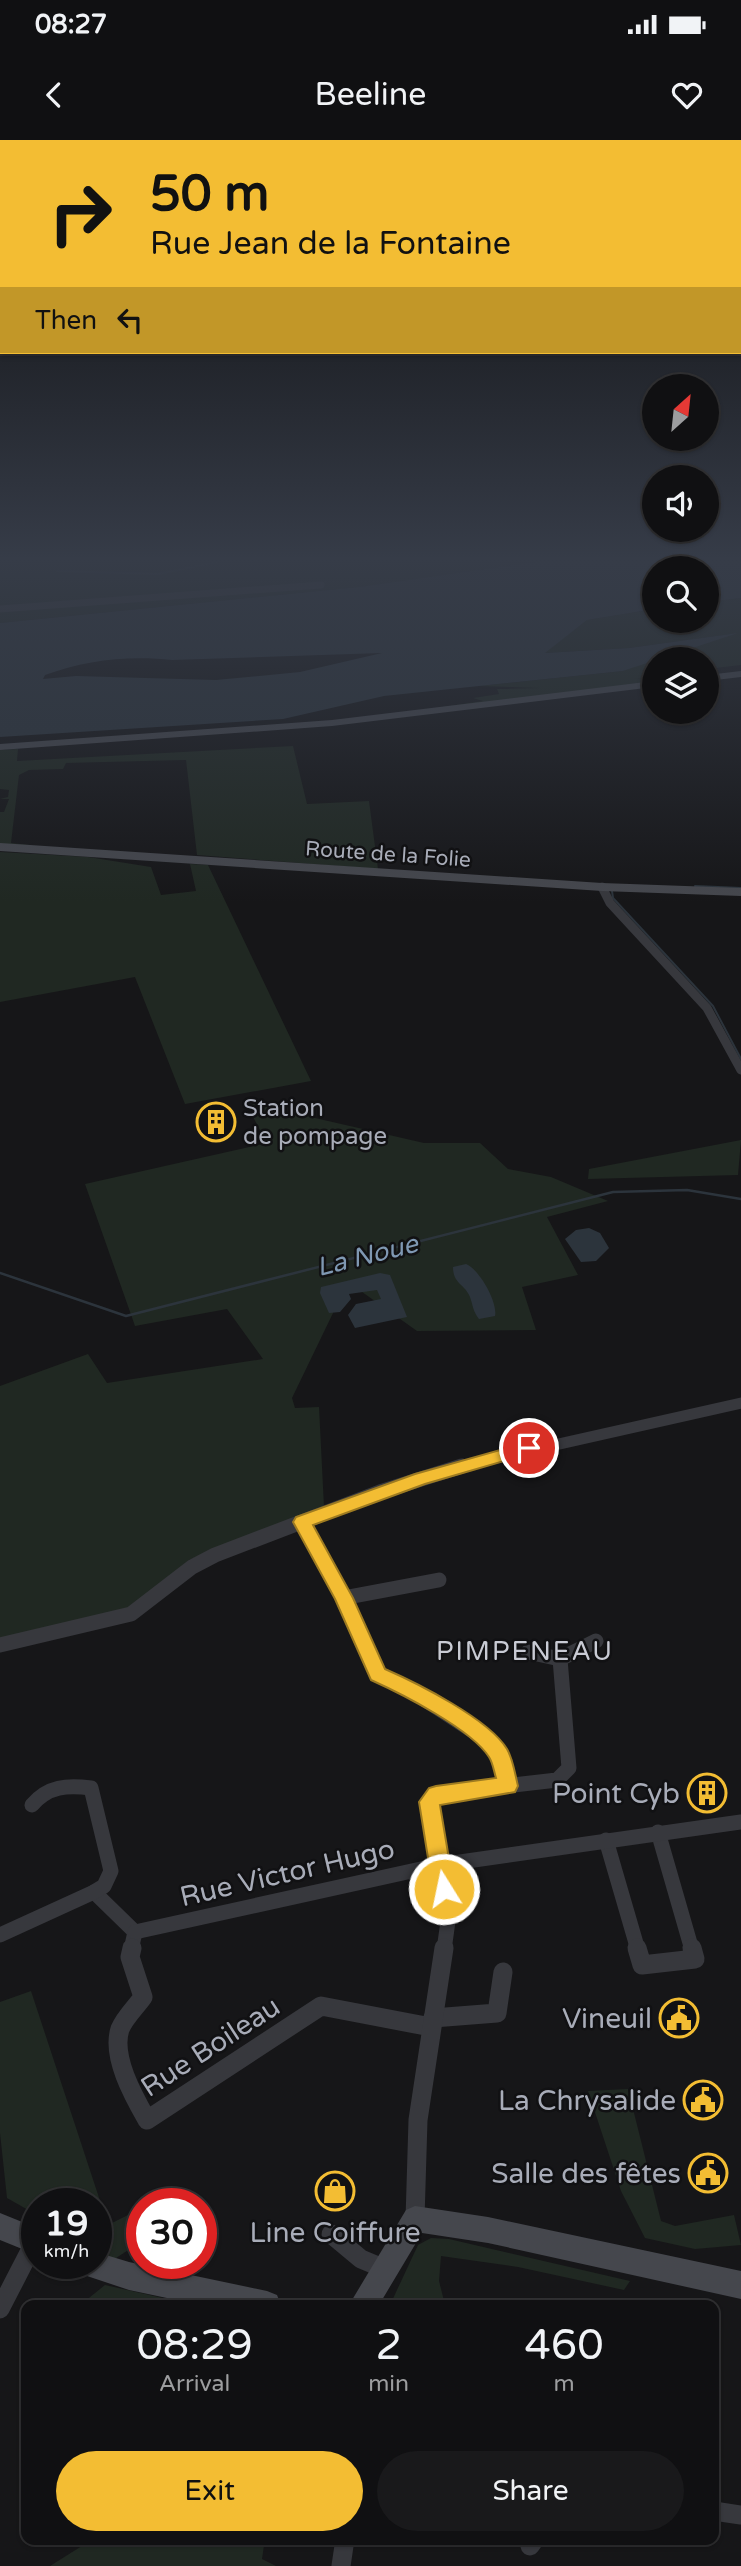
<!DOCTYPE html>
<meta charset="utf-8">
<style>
body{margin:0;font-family:"Varela Round",sans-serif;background:#19191b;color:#f1f3f6;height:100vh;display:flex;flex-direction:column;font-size:26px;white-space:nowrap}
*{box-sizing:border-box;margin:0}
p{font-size:23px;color:#9c9d9f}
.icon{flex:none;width:38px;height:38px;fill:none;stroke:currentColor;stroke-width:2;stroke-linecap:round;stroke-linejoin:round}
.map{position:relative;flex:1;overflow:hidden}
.sheet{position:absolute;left:21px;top:2160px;width:698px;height:245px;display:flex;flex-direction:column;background:#101012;border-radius:14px;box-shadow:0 2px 5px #0004,0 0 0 2px #303032}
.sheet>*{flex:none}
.guide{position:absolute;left:0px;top:0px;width:742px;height:214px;box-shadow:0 2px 5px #0004,0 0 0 2px #303032;background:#f3bd33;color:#111;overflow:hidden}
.needle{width:46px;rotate:27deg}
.buttons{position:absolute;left:642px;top:234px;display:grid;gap:14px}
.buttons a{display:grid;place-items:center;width:77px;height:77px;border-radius:50%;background:#101012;box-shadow:0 2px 5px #0004,0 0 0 2px #303032;font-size:35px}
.speed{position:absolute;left:21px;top:2048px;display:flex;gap:14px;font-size:35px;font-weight:700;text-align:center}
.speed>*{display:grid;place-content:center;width:91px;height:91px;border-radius:50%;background:#101012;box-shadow:0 2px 5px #0004,0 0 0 2px #303032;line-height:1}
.speed small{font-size:18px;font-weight:400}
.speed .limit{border:10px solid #d22;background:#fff;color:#111}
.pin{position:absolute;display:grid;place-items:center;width:60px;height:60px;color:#fff;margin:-30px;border:4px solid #fff;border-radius:50%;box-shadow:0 2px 7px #0007}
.me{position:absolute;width:77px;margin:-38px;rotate:350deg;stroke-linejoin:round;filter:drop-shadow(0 0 5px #0008)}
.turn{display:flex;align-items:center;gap:24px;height:147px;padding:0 35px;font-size:32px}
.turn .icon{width:91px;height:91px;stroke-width:2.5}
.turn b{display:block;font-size:49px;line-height:60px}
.then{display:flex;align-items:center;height:66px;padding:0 35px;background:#0003;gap:14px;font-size:26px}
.eta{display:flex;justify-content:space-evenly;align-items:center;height:119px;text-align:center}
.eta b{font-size:42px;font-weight:600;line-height:49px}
.button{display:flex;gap:14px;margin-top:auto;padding:14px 35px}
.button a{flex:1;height:80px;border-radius:42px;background:#f3bd33;color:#111;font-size:28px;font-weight:600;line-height:80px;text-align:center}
.button a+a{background:#19191b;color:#f1f3f6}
.status{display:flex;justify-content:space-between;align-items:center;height:49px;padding:0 35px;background:#101012;direction:ltr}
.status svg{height:19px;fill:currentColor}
header{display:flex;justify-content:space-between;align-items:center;height:91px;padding:0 35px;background:#101012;font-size:32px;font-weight:600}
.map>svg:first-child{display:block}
</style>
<div class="status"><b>08:27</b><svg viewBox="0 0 49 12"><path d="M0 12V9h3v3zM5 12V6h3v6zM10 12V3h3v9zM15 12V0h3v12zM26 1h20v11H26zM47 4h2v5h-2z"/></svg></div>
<header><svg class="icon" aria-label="back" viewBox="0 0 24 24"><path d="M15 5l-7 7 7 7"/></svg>Beeline<svg class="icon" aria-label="heart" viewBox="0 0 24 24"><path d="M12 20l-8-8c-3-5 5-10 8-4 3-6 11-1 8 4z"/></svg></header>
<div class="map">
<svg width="741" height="2426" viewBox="0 0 741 2426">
<rect width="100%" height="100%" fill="#161618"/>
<!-- green -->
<g fill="#202822">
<polygon points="0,422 535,422 359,447 0,483"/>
<polygon points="741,458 741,525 707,529 707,520 656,520 732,494 629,508 544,513 587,480 654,469 654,481 707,481 707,462"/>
<polygon points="654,520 654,537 634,539 654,538 654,542 408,572 483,561 473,558 499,554 497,549 540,548 478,546 623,531"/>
<polygon points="293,606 307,664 369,661 378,729 197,715 186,620 66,623 63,629 29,630 19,635 11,703 30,705 0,705 0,672 4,672 9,659 0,659 8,657 9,650 0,649 0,610 18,609 17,621"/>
<polygon points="0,712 88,717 151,727 161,755 196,751 190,724 208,725 311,941 185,964 135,837 0,862"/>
<polygon points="245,962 424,1003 480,1003 508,1029 551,1037 608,1061 547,1077 578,1135 522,1147 536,1190 417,1191 348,1142 292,1258 295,1268 319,1267 324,1367 189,1420 132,1468 0,1499 0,1246 88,1214 107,1243 263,1219 227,1169 135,1186 85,1044 267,1003"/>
<polygon points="741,1000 738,1035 588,1039 589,1029"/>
<polygon points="31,1851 108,2085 138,2070 142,2074 142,2101 113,2120 96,2110 96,2063 37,2063 37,2075 7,2058 0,1993 0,1862"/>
<polygon points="628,1949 661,2081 675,2086 734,2075 741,2105 695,2109 645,2098 621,2051 588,1951"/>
<polygon points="431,2098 449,2099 630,2141 624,2150 518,2127 441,2116 439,2141 445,2165 390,2165 418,2105"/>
<polygon points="105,2145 194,2165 86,2165 84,2162"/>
<polygon points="93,2399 265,2399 262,2419 276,2426 50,2426"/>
</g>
<!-- water -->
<g fill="#2c343c" fill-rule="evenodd">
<path d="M535,422H741V458L707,462V429H654V469L587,480L545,513L629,508L738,493L623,531L384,556L283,579L0,597V483L359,447ZM382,513L300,532L216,540L76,536L43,539L45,535C85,520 130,515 172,520Z"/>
<polygon points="589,1088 600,1093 609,1108 596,1121 581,1122 565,1099 576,1090"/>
<path d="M466,1124C480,1130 498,1163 495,1176L479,1179C473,1171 473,1166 470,1157C465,1144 453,1144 453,1127Z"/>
<polygon points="380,1133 390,1135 407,1177 355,1188 348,1175 356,1164 381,1159 377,1150 349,1154 351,1159 340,1172 329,1173 320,1153 321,1147"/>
</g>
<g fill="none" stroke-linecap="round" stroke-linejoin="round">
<!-- stream-far1 -->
<g stroke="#2c343c" stroke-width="2">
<polyline points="57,431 158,434 217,422"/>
<polyline points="695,746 741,748"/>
<polyline points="612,751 613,758 713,866 741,919"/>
</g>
<!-- stream -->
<polyline stroke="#2c343c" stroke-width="2.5" points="0,1133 126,1176 613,1052 687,1050 741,1059"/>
<!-- street-far4 -->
<polyline stroke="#37383d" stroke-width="7" points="0,469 321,445"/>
<!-- street-far3 -->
<polyline stroke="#37383d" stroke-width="9" points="602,747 610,763 707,868 741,930"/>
<!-- street-far2 -->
<polyline stroke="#37383d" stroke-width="11" points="457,1327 741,1263"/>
<!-- street-far1 -->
<g stroke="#37383d" stroke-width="15">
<polyline points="302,1382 343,1458 377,1535 404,1546 488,1601 499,1613 508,1645"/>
<polyline points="343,1458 439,1440"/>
<polyline points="0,1505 131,1474 192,1427 215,1415 380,1352 462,1326"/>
<polyline points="528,1512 560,1519 596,1501"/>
<polyline points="658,1692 692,1810"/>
<polyline points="606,1700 638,1810"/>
<polyline points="94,1752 135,1792 131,1810"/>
<polyline points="135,1792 439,1725 741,1682"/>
<path d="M0,1795L94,1752L104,1746L111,1731L91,1648C67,1645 48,1646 32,1665"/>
<polyline points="444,1810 449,1774 429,1662 443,1653 557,1640 569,1628 560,1519"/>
</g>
<!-- street -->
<g stroke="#37383d" stroke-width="19">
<path d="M132,1808L130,1817L143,1857C136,1867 125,1877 120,1889C111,1917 134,1957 147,1980L321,1866L431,1887"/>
<polyline points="637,1808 642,1825 695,1819 692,1808"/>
<polyline points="433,1878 497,1873 503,1832"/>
<polyline points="415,2079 418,1980 444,1808"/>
<polyline points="331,2094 361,2119 385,2129"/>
<polyline points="0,2169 35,2101"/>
<polyline points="714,2371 741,2375"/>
<polyline points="530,2406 535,2399"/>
<polyline points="341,2426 345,2399"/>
</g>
<!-- secondary -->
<g fill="#45474d" fill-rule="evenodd">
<polygon points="741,531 741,537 707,541 707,535"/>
<polygon points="654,541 654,547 332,586 0,610 0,604 332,580"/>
<polygon points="0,703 602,743 741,748 741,756 602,751 0,711"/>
<polygon points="415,2066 488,2077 741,2131 741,2159 488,2103 422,2093 379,2165 349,2165 406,2070"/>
<polygon points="0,2073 37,2088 37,2115 0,2100"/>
<polygon points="96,2112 129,2122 267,2151 277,2155 281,2165 200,2165 129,2150 78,2133 74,2123 96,2123"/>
</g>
</g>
<!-- sky -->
<linearGradient id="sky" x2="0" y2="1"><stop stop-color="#0c0c0d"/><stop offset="0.55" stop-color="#363c48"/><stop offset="1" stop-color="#363c48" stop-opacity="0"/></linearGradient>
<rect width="741" height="762" fill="url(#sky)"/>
<!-- route -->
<path fill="#f3bd33" stroke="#9e7b21" stroke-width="2" d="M529,1302L537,1308L535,1312L425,1344L313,1385L353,1458L385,1529C417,1543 489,1579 507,1609C513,1619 515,1634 518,1646L515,1652L440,1665L454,1749L451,1756L444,1759L436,1756L433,1749L419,1662L429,1648L436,1646L496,1638C494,1632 493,1623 489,1617C471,1589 402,1554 371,1540L335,1459L293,1382L296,1377L415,1334Z"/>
<!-- icons -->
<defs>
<symbol id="building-ring" viewBox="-11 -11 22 22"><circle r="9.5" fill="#111113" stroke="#f3bd33" stroke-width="1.5"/><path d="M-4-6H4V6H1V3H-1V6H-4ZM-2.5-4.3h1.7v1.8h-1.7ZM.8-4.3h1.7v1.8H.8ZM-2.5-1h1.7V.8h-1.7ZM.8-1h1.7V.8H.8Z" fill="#f3bd33"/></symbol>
<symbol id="civic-ring" viewBox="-11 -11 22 22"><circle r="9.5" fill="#111113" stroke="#f3bd33" stroke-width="1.5"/><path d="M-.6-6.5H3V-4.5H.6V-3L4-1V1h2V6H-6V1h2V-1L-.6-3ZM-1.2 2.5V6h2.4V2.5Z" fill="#f3bd33"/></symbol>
<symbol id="shop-ring" viewBox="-11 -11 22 22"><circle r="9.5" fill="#111113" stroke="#f3bd33" stroke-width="1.5"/><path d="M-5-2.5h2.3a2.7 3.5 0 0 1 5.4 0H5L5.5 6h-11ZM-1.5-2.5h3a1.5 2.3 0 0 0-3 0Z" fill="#f3bd33"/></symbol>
</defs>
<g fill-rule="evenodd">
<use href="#building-ring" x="194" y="960" width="44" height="44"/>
<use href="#building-ring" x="685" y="1631" width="44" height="44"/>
<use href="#civic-ring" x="657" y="1856" width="44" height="44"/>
<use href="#civic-ring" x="681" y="1938" width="44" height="44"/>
<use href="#civic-ring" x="686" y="2011" width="44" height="44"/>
<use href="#shop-ring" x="313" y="2029" width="44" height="44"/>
</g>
<g text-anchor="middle" stroke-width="5" stroke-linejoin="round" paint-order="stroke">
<!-- far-street labels -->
<g font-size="21" fill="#a8acb8" stroke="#111113">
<text transform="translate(388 714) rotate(4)" y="7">Route de la Folie</text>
</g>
<!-- poi labels -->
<g font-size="24" fill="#a8acb8" stroke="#111113" text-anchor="start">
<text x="243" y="976">Station<tspan x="243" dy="28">de pompage</tspan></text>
</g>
<!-- water labels -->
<g font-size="26" font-style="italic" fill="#7f98b3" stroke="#111113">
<text transform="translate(367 1115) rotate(-14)" y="9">La Noue</text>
</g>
<!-- neighbourhood labels -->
<g font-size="26" letter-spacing="2" fill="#c9cbd4" stroke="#111113">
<text x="525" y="1520">PIMPENEAU</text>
</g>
<!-- near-poi labels -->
<g font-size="28" fill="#a8acb8" stroke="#111113" text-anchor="end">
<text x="680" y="1663">Point Cyb</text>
<text x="652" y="1888">Vineuil</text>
<text x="676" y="1970">La Chrysalide</text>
<text x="681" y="2043">Salle des fêtes</text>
<text x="335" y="2102" text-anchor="middle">Line Coiffure</text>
</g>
<!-- near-street labels -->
<g font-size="28" fill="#a8acb8" stroke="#111113">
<text transform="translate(287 1732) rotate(-13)" y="10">Rue Victor Hugo</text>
<text transform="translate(210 1906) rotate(-33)" y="10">Rue Boileau</text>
</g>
</g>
</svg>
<div class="buttons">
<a><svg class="needle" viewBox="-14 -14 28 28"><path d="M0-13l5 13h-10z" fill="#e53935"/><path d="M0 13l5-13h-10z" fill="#9c9d9f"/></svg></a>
<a><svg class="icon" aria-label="sound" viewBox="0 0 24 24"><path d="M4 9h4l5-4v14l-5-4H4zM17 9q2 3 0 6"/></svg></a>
<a><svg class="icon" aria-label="search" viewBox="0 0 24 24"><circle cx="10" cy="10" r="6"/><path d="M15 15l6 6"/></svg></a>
<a><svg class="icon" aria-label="layers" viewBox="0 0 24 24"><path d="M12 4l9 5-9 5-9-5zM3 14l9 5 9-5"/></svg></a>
</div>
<div class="speed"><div>19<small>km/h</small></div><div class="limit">30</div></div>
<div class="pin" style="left:529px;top:1308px;background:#d93025"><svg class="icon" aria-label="arrive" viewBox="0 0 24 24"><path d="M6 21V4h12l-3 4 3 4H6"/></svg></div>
<svg class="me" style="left:444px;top:1749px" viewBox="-20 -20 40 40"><circle r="17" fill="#f3bd33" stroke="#fff" stroke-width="3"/><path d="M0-11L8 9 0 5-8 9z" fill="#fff"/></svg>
<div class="guide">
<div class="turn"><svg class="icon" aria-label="right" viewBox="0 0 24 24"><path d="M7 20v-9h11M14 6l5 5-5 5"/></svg><div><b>50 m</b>Rue Jean de la Fontaine</div></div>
<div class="then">Then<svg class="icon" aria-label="left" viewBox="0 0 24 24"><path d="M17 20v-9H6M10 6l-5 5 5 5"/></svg></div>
</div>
<section class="sheet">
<div class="eta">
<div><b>08:29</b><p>Arrival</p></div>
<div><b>2</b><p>min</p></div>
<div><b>460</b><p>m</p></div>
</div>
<div class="button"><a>Exit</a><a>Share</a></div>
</section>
</div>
